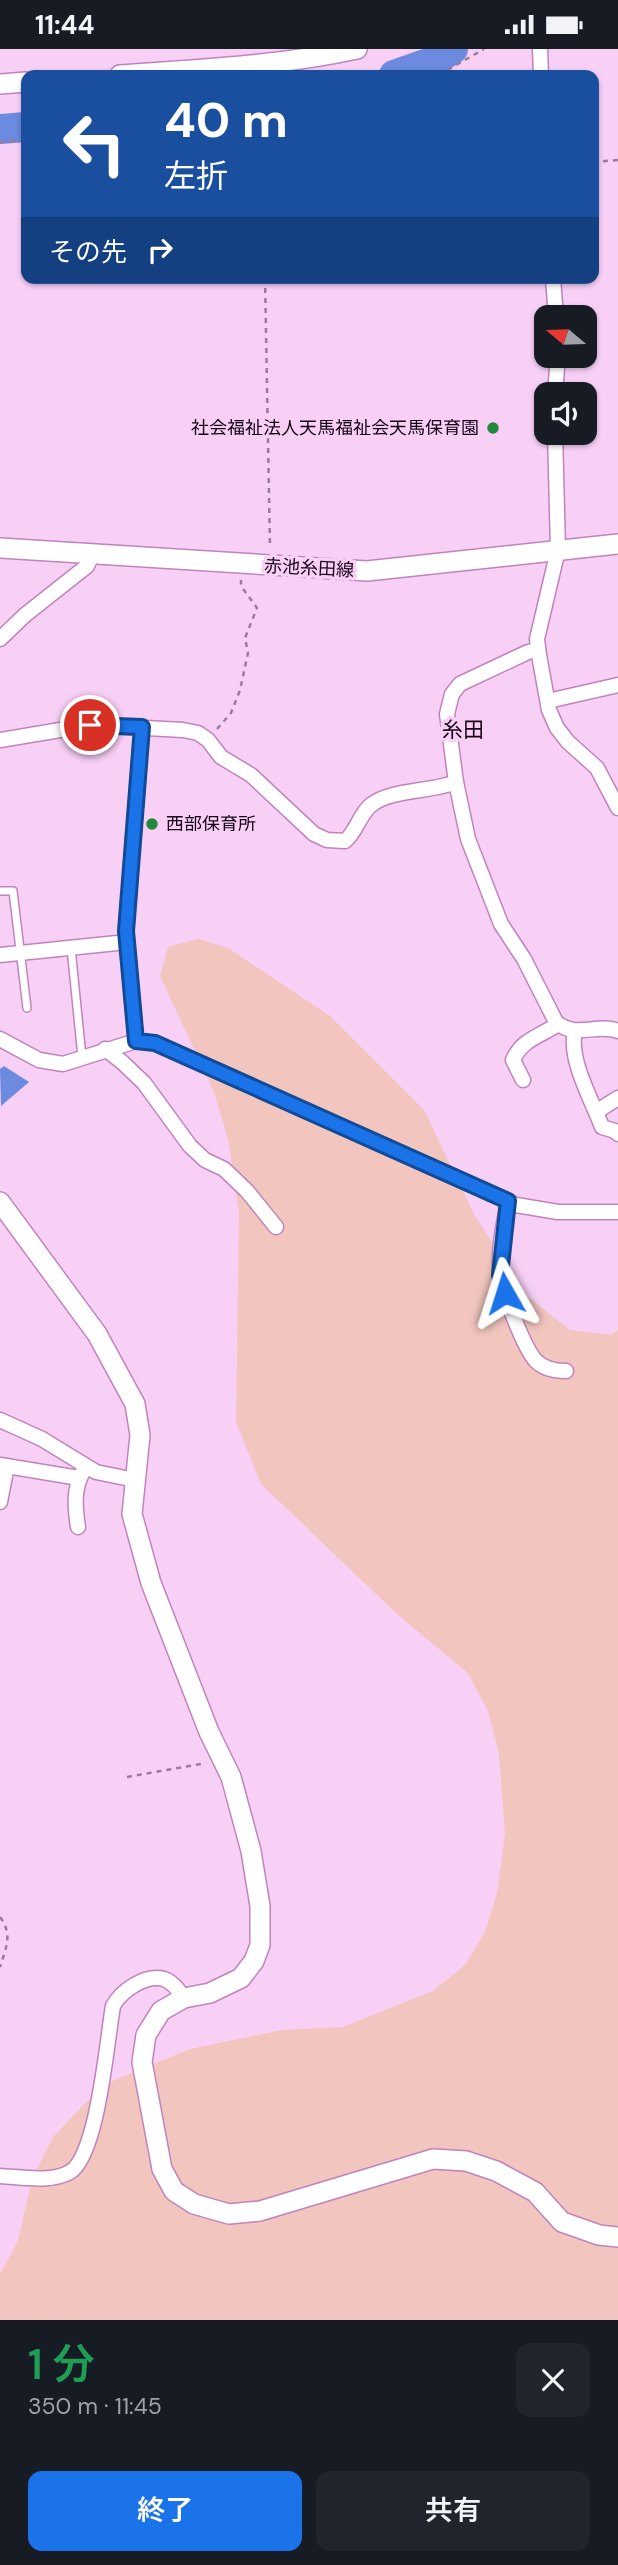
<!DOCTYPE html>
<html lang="ja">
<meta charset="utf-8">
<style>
body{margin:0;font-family:"DM Sans","Noto Sans JP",sans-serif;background:#20242c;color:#f1f3f6;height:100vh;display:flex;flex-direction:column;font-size:26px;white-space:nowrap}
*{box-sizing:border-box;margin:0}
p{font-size:23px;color:#9ea1a6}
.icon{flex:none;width:38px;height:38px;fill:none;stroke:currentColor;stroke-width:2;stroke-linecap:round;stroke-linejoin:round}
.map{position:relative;height:2271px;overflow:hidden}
.side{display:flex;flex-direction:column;background:#171b24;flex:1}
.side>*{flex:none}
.hud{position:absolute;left:21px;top:21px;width:578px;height:214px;border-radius:14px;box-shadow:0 2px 5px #0004;background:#1a4fa0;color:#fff;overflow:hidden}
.needle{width:46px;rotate:289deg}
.buttons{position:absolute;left:534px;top:256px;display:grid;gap:14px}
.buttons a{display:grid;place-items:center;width:63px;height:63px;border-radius:14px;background:#171b24;box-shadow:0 2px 5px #0004;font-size:35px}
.pin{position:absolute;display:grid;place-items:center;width:60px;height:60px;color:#fff;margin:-30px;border:4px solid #fff;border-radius:50%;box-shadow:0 2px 7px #0007}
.me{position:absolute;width:77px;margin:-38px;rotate:354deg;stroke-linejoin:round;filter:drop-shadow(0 0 5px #0008)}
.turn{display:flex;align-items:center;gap:24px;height:147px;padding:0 28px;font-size:32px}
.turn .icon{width:91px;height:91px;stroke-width:2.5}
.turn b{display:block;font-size:49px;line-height:60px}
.then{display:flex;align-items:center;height:66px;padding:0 28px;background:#0003;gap:14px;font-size:26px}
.round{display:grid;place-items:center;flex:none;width:74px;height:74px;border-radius:14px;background:#20242c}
.overview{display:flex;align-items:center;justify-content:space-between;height:119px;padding:0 28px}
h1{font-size:42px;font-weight:600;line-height:52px;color:#1e9e55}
.primary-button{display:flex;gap:14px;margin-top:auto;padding:14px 28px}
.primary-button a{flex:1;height:80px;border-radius:14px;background:#1a73e8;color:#fff;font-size:28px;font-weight:600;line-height:80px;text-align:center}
.primary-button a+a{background:#20242c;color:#f1f3f6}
.status{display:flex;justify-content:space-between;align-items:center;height:49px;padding:0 35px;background:#171b24;direction:ltr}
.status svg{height:19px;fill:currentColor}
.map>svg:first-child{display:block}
</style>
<div class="status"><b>11:44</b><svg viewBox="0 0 49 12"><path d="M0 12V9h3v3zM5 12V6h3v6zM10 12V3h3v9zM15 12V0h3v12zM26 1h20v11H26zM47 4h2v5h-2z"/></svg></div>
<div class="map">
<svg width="618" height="2271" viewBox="0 0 618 2271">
<rect width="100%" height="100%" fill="#f8d0f6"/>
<!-- green -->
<polygon fill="#f2c5be" points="198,890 228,899 330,967 424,1061 475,1167 527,1247 570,1281 611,1286 618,1281 618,2271 0,2271 0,2225 18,2192 32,2130 53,2088 103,2036 190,2000 282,1981 343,1978 433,1942 465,1916 485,1883 497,1844 505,1785 499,1705 488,1662 468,1624 397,1565 261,1435 236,1373 239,1164 229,1094 214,1043 160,927 168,898"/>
<!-- water -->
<polygon fill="#6c8adf" points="4,1017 29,1033 1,1057 0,1020"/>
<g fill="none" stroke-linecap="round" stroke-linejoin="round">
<!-- river -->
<g stroke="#6c8adf" stroke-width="30">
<polyline points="394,26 434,12 453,0"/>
<polyline points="0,80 26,78"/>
</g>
<defs>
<g id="lane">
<polyline points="0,842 13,842 27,959"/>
<polyline points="71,899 82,1008"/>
</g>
<g id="street">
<polyline points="540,0 541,26"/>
<polyline points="553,229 556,268"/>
<polyline points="555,345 558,306"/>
<polyline points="555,383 558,501 537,590 539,606 549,661 557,679 568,693 597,719 618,759"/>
<polyline points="0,590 25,566 87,517 93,504"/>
<path d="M538,601L528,603L460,635L452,645L447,665L456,733L468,790L501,875L524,910L556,973C575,990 597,974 618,982"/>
<polyline points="548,652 618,636"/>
<path d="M0,691L90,676L183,681L198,684L208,691L221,708L251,726L314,785L327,791L345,792C357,782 359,766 371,756C391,740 432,743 456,733"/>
<polyline points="0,906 127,893"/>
<path d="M575,982C568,1010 592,1051 602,1078L615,1082L618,1085"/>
<polyline points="0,990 39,1011 63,1015 136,992 155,994 516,1156 558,1163 618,1163"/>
<polyline points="136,992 126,882 142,678"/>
<polyline points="105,1000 122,1013 144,1034 190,1097 205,1111 224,1120 247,1142 276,1178"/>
<path d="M523,1031L513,1011C522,990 541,987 558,975"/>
<polyline points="596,1063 618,1049"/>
<path d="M508,1152C504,1175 497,1204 501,1228C504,1246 524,1299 536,1312C544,1320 555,1322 566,1322"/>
<polyline points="0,1371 42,1390 96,1423 135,1431"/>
<polyline points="0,1416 79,1429"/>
<polyline points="0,1453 7,1417"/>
<path d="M78,1478C75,1458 73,1439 84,1421"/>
<path d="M0,2127C21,2128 51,2134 70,2123C98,2106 107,1990 113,1957C121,1942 145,1925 164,1930C173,1933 179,1942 184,1949"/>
</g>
<g id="secondary">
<path d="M120,26C199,20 279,17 357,0"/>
<polyline points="0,35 26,33"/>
<polyline points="0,499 367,522 618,495"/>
<polyline points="0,1153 97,1285 135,1355 140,1386 132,1465 151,1534 209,1683 231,1728 251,1802 260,1857 260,1896 254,1912 241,1929 210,1944 184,1949 161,1962 146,1986 142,2013 162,2120 174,2142 194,2155 229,2165 260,2162 433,2110 466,2112 496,2122 535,2143 562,2173 599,2186 618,2188"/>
</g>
</defs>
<!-- lane casing -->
<use href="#lane" stroke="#c083be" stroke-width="10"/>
<!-- street casing -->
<use href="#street" stroke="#c083be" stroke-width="17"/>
<!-- secondary casing -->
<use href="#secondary" stroke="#c083be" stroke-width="22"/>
<!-- path -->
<g stroke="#9b7b9a" stroke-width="2.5" stroke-dasharray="5 5" stroke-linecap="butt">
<polyline points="439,26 484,0"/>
<polyline points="0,93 26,91"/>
<polyline points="593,113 618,111"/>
<polyline points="265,229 270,499"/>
<polyline points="217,680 231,664 240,641 248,604 245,589 257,559 241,537 241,531"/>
<polyline points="127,1728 206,1714"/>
<path d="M0,1868C13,1885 6,1899 0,1918"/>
</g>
<!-- lane -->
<use href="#lane" stroke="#fff" stroke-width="7"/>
<!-- street -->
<use href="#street" stroke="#fff" stroke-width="14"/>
<!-- secondary -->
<use href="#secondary" stroke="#fff" stroke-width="19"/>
</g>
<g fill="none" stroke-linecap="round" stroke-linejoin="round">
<defs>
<polyline id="route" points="90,676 142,678 126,882 136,992 155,994 508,1152 500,1226 505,1244"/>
</defs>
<!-- route casing -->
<use href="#route" stroke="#114b97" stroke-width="18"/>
<!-- route -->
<use href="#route" stroke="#1a73e8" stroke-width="12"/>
</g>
<!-- markers -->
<g fill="#22883d" stroke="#f8d0f6" stroke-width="2.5">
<circle cx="493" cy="379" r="7"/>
<circle cx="152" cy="775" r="7"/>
</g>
<g text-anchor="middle" stroke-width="7" stroke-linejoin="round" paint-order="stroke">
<!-- poi labels -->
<g font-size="18" fill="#170317" stroke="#f8d0f6" text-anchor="end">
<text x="479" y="385">社会福祉法人天馬福祉会天馬保育園</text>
<text x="166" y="781" text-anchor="start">西部保育所</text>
</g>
<!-- street labels -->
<g font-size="18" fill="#170317" stroke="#f8d0f6">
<text transform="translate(309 519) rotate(3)" y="6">赤池糸田線</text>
</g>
<!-- quarter labels -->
<g font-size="21" fill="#170317" stroke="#f8d0f6">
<text x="463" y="688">糸田</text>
</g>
</g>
</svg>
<div class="buttons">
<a><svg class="needle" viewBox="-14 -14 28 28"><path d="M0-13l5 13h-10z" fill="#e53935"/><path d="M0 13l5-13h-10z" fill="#9ea1a6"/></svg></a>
<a><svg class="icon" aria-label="sound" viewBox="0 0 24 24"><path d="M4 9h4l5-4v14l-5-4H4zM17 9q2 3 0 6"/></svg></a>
</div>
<div class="pin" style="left:90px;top:676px;background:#d93025"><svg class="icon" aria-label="arrive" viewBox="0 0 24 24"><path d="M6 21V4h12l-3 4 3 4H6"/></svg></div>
<svg class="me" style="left:505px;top:1244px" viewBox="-20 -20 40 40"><path d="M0-17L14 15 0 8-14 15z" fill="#1a73e8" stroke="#fff" stroke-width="4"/></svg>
<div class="hud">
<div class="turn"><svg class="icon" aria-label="left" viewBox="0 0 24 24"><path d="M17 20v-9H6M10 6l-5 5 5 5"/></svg><div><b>40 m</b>左折</div></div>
<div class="then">その先<svg class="icon" aria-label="right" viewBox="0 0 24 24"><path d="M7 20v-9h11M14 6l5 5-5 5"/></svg></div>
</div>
</div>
<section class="side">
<div class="overview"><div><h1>1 分</h1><p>350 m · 11:45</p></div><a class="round"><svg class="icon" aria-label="close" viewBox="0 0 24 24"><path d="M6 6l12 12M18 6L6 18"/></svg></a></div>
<div class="primary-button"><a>終了</a><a>共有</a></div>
</section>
